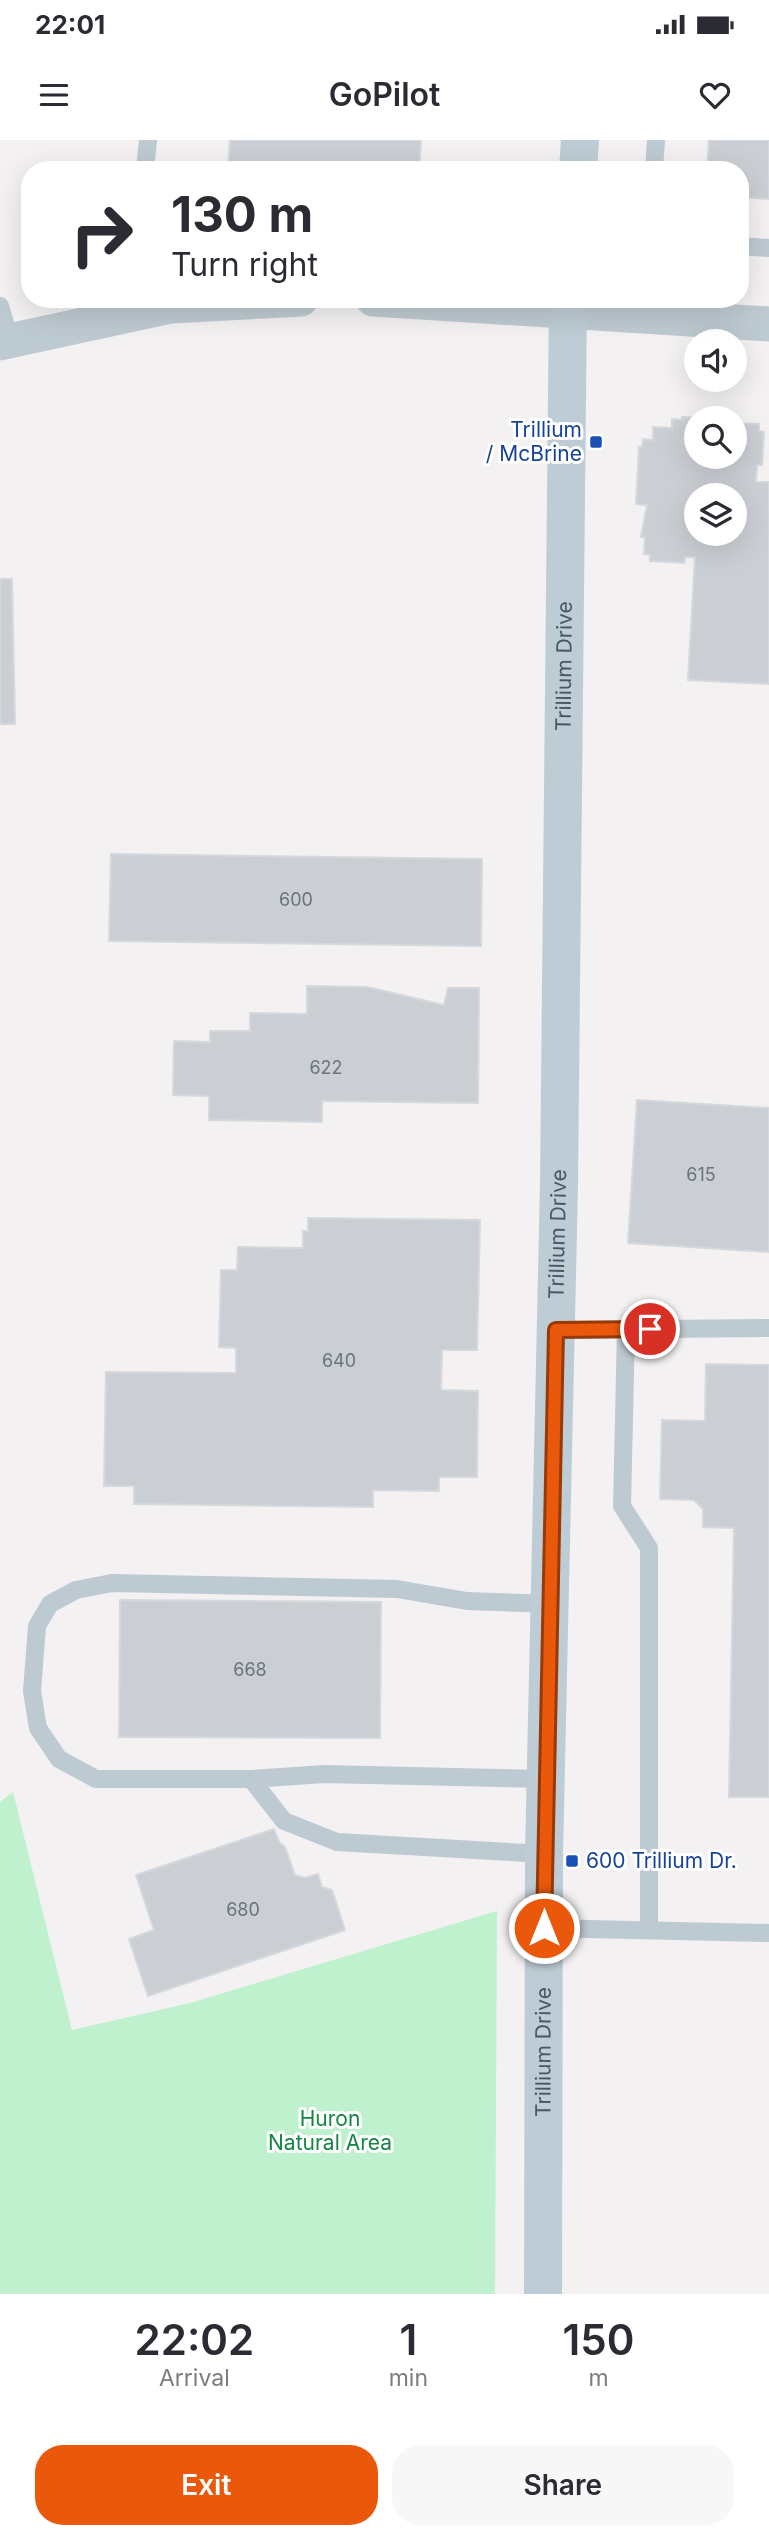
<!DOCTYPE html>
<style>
body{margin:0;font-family:Inter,sans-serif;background:#f7f7f7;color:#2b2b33;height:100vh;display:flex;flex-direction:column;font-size:26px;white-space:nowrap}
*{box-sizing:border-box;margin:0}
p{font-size:23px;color:#7c7c81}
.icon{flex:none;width:38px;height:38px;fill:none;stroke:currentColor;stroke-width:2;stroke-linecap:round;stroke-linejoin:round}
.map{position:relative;height:2154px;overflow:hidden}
.panel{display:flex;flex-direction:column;background:#fff;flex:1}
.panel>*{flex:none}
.top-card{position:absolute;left:21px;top:21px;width:728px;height:147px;border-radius:28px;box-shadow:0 7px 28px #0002;background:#fff;color:#2b2b33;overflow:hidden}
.fabs{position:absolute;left:684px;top:189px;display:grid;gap:14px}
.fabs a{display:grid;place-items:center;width:63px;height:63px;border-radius:50%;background:#fff;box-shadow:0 7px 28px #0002;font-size:35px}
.pin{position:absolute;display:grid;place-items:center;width:60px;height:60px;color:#fff;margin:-30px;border:4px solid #fff;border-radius:50%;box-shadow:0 2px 7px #0007}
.me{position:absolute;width:77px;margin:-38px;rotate:0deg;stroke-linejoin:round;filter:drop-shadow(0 0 5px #0008)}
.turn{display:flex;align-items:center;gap:24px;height:147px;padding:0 35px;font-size:32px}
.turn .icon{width:91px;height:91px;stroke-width:2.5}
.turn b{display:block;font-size:49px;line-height:60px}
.eta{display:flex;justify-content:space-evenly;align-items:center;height:119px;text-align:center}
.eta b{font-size:42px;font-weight:600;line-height:49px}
.button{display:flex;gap:14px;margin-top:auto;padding:14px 35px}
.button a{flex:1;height:80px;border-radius:28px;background:#ea580c;color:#fff;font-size:28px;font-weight:600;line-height:80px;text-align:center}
.button a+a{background:#f7f7f7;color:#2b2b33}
.status{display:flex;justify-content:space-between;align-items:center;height:49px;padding:0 35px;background:#fff;direction:ltr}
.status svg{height:19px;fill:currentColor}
header{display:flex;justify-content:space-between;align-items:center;height:91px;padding:0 35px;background:#fff;font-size:32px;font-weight:600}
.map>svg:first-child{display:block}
</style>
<div class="status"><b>22:01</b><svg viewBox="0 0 49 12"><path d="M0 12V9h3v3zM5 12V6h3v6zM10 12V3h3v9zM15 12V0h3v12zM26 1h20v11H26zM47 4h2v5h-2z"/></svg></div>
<header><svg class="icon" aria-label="menu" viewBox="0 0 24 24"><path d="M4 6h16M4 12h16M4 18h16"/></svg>GoPilot<svg class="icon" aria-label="heart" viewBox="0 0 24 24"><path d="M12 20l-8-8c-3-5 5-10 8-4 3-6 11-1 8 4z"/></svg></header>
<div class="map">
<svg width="769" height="2154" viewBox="0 0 769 2154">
<rect width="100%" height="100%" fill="#f3f1f1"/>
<!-- green -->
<polygon fill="#bff1ce" points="13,1652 72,1890 190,1863 497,1771 495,2154 0,2154 0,1662"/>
<!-- building -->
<g fill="#cbcfd4" stroke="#d5d8dd" stroke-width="2" fill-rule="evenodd">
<polygon points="230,0 421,0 419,30 228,30"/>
<polygon points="709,0 769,0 769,59 740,57 740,30 707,30"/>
<path d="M682,277L713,278H696V317H735V283L759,284V291L764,292L762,325H757L756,342H769V544L688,540L695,417H685L684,423L650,421V415L644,414L645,397H641L647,365L636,364L639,307H642L643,299L653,300V287L672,288V279L682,280ZM696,355H735V394H696Z"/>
<polygon points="0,439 12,439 15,584 0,584"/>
<polygon points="111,714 482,719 481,806 109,801"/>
<polygon points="307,846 367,847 444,865 448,848 479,848 478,963 322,961 322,982 209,980 209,956 173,955 174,901 210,902 210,891 250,891 250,873 307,874"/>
<polygon points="637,960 769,968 769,1112 628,1103"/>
<polygon points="308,1078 480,1080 477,1210 442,1210 441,1250 478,1251 477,1337 439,1337 439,1351 373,1350 373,1367 134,1364 134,1346 104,1346 106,1232 236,1233 236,1208 219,1207 221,1130 237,1130 238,1107 303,1108 303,1091 308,1091"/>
<polygon points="706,1224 769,1225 769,1657 729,1657 734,1388 703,1387 703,1369 694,1360 660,1359 662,1280 705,1281"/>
<polygon points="120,1460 381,1462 380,1598 119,1597"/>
<polygon points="274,1689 279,1702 285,1707 295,1735 305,1738 318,1734 322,1747 332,1750 345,1790 148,1856 129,1799 154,1790 136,1735"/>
</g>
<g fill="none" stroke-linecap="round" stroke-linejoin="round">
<!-- lane -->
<g stroke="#becad1" stroke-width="18">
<polyline points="145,30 148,0"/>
<polyline points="654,30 656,0"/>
<polyline points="740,106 769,108"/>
<polyline points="0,166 10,199"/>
<polyline points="626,1189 622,1366 649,1408 649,1790"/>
<polyline points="557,1190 769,1188"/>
<polyline points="251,1639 325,1634 546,1639"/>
<polyline points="544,1714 337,1702 284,1681 251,1639 96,1639 59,1619 38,1588 32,1551 37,1486 50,1464 76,1450 112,1443 397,1449 467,1461 551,1464"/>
<polyline points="544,1788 769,1793"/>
</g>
<!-- street -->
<g stroke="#becad1" stroke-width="35">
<polyline points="373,159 769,184"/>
<polyline points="0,203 171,166 301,159"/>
</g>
<!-- secondary -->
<g stroke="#beccd5" stroke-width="38">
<polyline points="578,30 580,0"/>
<path id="s1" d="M543,2154L544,1714L559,1044L568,159"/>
</g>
</g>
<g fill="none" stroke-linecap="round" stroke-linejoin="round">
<defs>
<polyline id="route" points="544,1788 556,1190 650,1189"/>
</defs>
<!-- route casing -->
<use href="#route" stroke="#983908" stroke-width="18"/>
<!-- route -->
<use href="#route" stroke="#ea580c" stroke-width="12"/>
</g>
<!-- markers -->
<g fill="#1a4fb4" stroke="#fff" stroke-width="2.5">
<rect x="589" y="295" width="14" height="14" rx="3.5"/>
<rect x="565" y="1714" width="14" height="14" rx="3.5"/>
</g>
<g text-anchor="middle" stroke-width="6" stroke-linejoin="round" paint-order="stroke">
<!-- number labels -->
<g font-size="18" fill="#69757d">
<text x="296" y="766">600</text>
<text x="326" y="934">622</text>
<text x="701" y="1041">615</text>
<text x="339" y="1227">640</text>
<text x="250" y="1536">668</text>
<text x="243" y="1776">680</text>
</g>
<!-- transit labels -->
<g font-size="21" fill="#164399" stroke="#fff" text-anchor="end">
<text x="582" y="297">Trillium<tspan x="582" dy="24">/ McBrine</tspan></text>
<text x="586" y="1728" text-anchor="start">600 Trillium Dr.</text>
</g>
<!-- street labels -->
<g font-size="21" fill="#485760" stroke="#fff">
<text dy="7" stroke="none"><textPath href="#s1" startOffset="1628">Trillium Drive</textPath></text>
<text dy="7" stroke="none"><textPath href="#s1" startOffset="1060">Trillium Drive</textPath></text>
<text dy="7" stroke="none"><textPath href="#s1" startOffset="242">Trillium Drive</textPath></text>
</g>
<!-- park labels -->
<g font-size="21" fill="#148642" stroke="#fff">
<text x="330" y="1986">Huron<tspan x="330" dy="24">Natural Area</tspan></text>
</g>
</g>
</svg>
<div class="fabs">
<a><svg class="icon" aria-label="sound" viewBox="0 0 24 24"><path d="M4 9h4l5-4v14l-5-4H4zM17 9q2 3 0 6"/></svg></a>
<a><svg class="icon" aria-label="search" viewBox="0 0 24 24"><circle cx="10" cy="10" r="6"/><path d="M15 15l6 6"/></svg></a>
<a><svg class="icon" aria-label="layers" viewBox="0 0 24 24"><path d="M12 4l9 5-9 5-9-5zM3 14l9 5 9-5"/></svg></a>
</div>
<div class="pin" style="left:650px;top:1189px;background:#d93025"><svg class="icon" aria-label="arrive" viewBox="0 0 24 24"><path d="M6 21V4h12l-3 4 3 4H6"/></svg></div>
<svg class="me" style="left:544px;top:1788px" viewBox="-20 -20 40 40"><circle r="17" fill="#ea580c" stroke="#fff" stroke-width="3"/><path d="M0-11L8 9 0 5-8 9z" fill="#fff"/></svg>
<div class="top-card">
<div class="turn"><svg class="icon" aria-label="right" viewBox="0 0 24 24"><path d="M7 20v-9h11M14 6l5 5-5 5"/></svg><div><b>130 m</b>Turn right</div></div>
</div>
</div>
<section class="panel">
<div class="eta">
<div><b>22:02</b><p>Arrival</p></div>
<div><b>1</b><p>min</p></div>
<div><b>150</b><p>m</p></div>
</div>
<div class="button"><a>Exit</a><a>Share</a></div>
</section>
